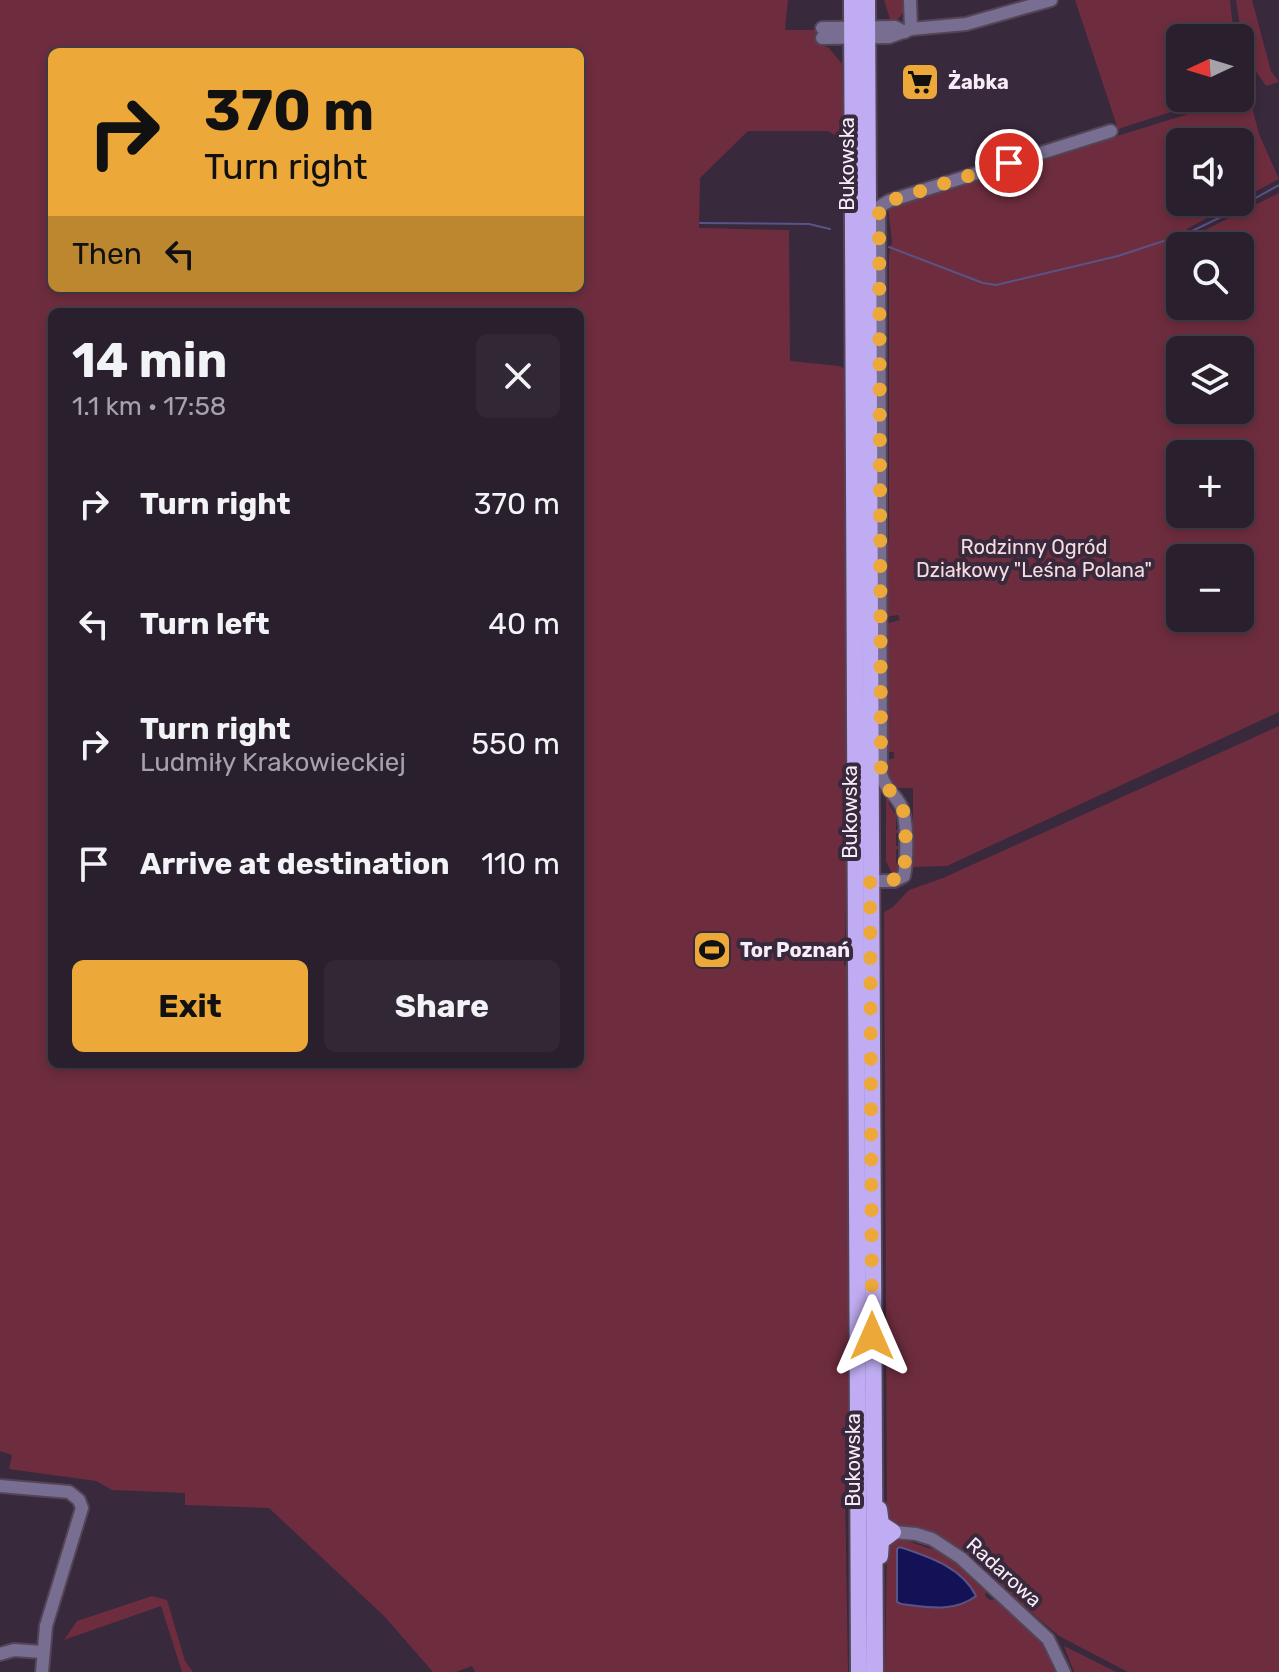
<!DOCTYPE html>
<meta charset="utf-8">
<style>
body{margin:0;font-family:Rubik,sans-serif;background:#322735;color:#f1f3f6;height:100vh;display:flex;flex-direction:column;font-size:30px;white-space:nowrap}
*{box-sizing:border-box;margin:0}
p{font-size:26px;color:#a5a2aa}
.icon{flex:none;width:44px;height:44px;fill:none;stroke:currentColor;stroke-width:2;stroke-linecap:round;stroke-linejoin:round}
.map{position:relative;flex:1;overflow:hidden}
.panel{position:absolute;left:48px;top:308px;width:536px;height:760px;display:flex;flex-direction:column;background:#2a1f2d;border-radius:12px;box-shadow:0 4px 12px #0003,0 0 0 2px #463d49}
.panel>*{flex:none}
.top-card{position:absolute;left:48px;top:48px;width:536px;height:244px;border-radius:12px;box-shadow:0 4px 12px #0003,0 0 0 2px #463d49;background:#eca93a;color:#111;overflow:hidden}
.needle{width:52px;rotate:266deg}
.buttons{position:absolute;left:1166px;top:24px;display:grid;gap:16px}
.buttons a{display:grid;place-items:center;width:88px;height:88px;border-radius:12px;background:#2a1f2d;box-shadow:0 4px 12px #0003,0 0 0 2px #463d49;font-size:40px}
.pin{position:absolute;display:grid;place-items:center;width:68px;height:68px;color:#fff;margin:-34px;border:4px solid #fff;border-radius:50%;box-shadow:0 2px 8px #0007}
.me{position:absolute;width:88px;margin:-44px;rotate:0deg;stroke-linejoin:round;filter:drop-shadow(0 0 6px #0008)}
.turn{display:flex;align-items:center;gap:28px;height:168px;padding:0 24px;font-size:36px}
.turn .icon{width:104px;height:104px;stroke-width:2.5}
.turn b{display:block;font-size:56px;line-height:68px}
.then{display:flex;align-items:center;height:76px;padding:0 24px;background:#0003;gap:16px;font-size:30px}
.round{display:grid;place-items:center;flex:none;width:84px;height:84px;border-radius:12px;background:#322735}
.overview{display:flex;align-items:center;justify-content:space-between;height:136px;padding:0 24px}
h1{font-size:48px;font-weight:700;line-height:60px}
.button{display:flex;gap:16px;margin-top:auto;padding:16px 24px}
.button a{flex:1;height:92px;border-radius:12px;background:#eca93a;color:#111;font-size:32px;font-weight:700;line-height:92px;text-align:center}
.button a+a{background:#322735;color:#f1f3f6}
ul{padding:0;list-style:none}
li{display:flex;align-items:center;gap:24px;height:120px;padding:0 24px}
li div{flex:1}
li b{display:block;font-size:30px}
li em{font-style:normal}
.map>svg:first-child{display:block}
</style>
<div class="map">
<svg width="1279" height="1672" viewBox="0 0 1279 1672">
<rect width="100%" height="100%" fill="#38293c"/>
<!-- green -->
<g fill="#6e2d3e" fill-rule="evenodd">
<path d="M0,0H788L785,30H816L823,22L822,45L829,48L842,64L844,141L828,131H748L700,178L699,228L789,230L790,361L839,366L847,370L850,904H846L844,965L847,966L851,981L852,1481L845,1487L848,1672H475L472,1666L456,1672H433L384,1616L269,1508L185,1505V1493L112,1490L96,1481L9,1469L12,1455L0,1451ZM52,52H580V288H52ZM52,312H580V1064H52Z"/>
<polygon points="884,0 903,0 903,12 899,18 891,22"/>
<polygon points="1075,0 1230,0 1234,38 1180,38 1180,98 1214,98 1118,129"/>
<polygon points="1236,0 1252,0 1271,71 1279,82 1266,86 1244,54"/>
<path d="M1248,92L1259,134L1279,179L1240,200V142H1180V202H1236L1187,229L1191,237L1279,193V712L947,866L913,867V788H898L886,775L885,761L894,758V752H885V624L900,620L898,615L885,617L886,549L889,540V254L892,242L888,207L1240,98ZM1180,246H1240V306H1180ZM1180,350H1240V410H1180ZM1180,454H1240V514H1180ZM1180,558H1240V618H1180Z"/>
<polygon points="1279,726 1279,1672 1128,1672 1059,1636 954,1546 935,1535 892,1525 887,1517 884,912 893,907 909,890 943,878"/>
<polygon points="886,793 892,798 888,803 895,814 901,813 901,816 896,817 896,830 901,830 901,833 896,833 896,846 901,847 896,850 896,863 901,864 901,867 895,874 892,874 886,861"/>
<path d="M896,1537L931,1549L943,1550L987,1587L985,1596L990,1600L999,1599L1043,1642L1059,1672H885L887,1547ZM900,1547C928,1556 963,1567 976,1596C953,1613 928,1607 901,1604L897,1602L896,1575Z"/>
<polygon points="152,1596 167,1600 185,1661 193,1672 182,1672 161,1606 64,1640 77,1621"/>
<polygon points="1064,1646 1116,1672 1074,1672"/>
</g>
<!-- water -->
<path fill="#141256" stroke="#585487" stroke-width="2" d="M900,1547C929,1557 962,1567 976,1596C953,1613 928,1607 901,1604L897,1602V1549Z"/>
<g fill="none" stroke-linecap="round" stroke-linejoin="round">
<!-- stream -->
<g stroke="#585487" stroke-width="2">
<polyline points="1227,214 1279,185"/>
<polyline points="700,223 809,224 830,229"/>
<polyline points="1190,232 1221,217"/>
<polyline points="889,247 983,283 996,285 1118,256 1185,234"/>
</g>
<defs>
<g id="minor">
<polyline points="822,28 895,27 905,32"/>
<polyline points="911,29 966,24 1051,0"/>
<polyline points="822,38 889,37 911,29 910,0"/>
<path d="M863,881H894L904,876C907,861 908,820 901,806C895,794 884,788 881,774L879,207L889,201L1111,131"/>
<polyline points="0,1486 69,1492 79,1500 82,1508 46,1626 42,1672"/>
<polyline points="893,1532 916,1534 932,1539 961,1558 1048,1639 1064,1672"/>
<polyline points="0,1654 14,1650 42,1652"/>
</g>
<g id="major">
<polyline points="852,0 859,1672"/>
<polyline points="867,0 875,1672"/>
<polyline points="879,1509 881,1524 893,1532 881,1541 880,1556"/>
</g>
</defs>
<!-- minor casing -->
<use href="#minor" stroke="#534456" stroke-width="16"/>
<!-- major casing -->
<use href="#major" stroke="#534456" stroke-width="20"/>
<!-- minor -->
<use href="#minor" stroke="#786e91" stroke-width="12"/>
<!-- major -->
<use href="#major" stroke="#c0acf2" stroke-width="16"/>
</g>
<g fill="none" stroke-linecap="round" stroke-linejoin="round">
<!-- route -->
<path stroke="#eca93a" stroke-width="14" stroke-dasharray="0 25.2" d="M872,1336L870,881L901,879C907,868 907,820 902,807C896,794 884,789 881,774L879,207L889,201L1009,163"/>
</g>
<!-- icons -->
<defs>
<symbol id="supermarket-square" viewBox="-11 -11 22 22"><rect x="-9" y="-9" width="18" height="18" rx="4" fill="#eca93a" stroke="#38293c"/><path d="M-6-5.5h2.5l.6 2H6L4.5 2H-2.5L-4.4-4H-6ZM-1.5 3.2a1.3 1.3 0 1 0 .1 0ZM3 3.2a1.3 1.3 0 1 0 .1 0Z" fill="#111"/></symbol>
<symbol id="stadium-square" viewBox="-11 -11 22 22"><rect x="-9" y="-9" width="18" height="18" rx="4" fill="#eca93a" stroke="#38293c"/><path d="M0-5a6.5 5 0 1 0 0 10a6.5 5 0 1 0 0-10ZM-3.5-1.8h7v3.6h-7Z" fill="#111"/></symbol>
</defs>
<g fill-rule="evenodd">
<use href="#supermarket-square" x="898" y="60" width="44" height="44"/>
<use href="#stadium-square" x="690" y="928" width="44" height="44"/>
</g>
<g text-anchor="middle" stroke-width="8" stroke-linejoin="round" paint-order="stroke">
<!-- poi labels -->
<g font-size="20" font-weight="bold" fill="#f7edf9" stroke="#38293c" text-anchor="start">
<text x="948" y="89">Żabka</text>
<text x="740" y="957">Tor Poznań</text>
</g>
<!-- street labels -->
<g font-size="20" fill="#f7edf9" stroke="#38293c">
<text transform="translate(847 164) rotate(-90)" y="7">Bukowska</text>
<text transform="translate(850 812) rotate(-90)" y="7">Bukowska</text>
<text transform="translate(853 1460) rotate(-90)" y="7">Bukowska</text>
<text transform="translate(1004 1572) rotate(42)" y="7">Radarowa</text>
</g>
<!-- park labels -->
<g font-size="20" fill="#f6dce0" stroke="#38293c">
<text x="1034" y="554">Rodzinny Ogród<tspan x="1034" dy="23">Działkowy "Leśna Polana"</tspan></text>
</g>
</g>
</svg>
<div class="buttons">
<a><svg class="needle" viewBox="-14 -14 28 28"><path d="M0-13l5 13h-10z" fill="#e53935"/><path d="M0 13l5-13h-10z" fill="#a5a2aa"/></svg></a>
<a><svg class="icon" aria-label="sound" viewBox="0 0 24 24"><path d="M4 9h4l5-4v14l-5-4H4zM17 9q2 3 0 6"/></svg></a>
<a><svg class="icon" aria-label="search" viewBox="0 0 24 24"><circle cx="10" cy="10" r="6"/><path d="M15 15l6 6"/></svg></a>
<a><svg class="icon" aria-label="layers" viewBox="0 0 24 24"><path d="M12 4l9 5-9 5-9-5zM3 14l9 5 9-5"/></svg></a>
<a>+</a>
<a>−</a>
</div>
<div class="pin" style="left:1009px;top:163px;background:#d93025"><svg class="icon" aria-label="arrive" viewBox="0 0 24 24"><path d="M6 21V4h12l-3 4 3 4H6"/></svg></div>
<svg class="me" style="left:872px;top:1336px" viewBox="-20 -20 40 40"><path d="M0-17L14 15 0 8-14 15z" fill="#eca93a" stroke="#fff" stroke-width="4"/></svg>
<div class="top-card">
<div class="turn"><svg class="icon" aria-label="right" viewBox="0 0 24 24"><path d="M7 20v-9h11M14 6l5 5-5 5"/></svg><div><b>370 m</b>Turn right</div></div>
<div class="then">Then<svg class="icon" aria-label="left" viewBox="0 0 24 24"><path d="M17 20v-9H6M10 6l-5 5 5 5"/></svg></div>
</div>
<section class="panel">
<div class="overview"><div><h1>14 min</h1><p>1.1 km · 17:58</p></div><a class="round"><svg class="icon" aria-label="close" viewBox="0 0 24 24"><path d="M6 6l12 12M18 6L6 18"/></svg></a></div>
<ul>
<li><svg class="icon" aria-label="right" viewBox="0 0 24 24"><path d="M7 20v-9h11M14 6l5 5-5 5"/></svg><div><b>Turn right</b></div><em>370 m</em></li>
<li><svg class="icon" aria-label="left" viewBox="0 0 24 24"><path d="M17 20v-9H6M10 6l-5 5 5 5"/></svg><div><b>Turn left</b></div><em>40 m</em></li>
<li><svg class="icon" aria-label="right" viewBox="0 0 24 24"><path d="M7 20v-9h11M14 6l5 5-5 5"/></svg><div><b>Turn right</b><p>Ludmiły Krakowieckiej</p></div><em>550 m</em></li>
<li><svg class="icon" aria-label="arrive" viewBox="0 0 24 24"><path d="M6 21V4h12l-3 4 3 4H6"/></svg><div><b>Arrive at destination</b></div><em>110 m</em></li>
</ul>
<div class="button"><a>Exit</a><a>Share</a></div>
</section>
</div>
